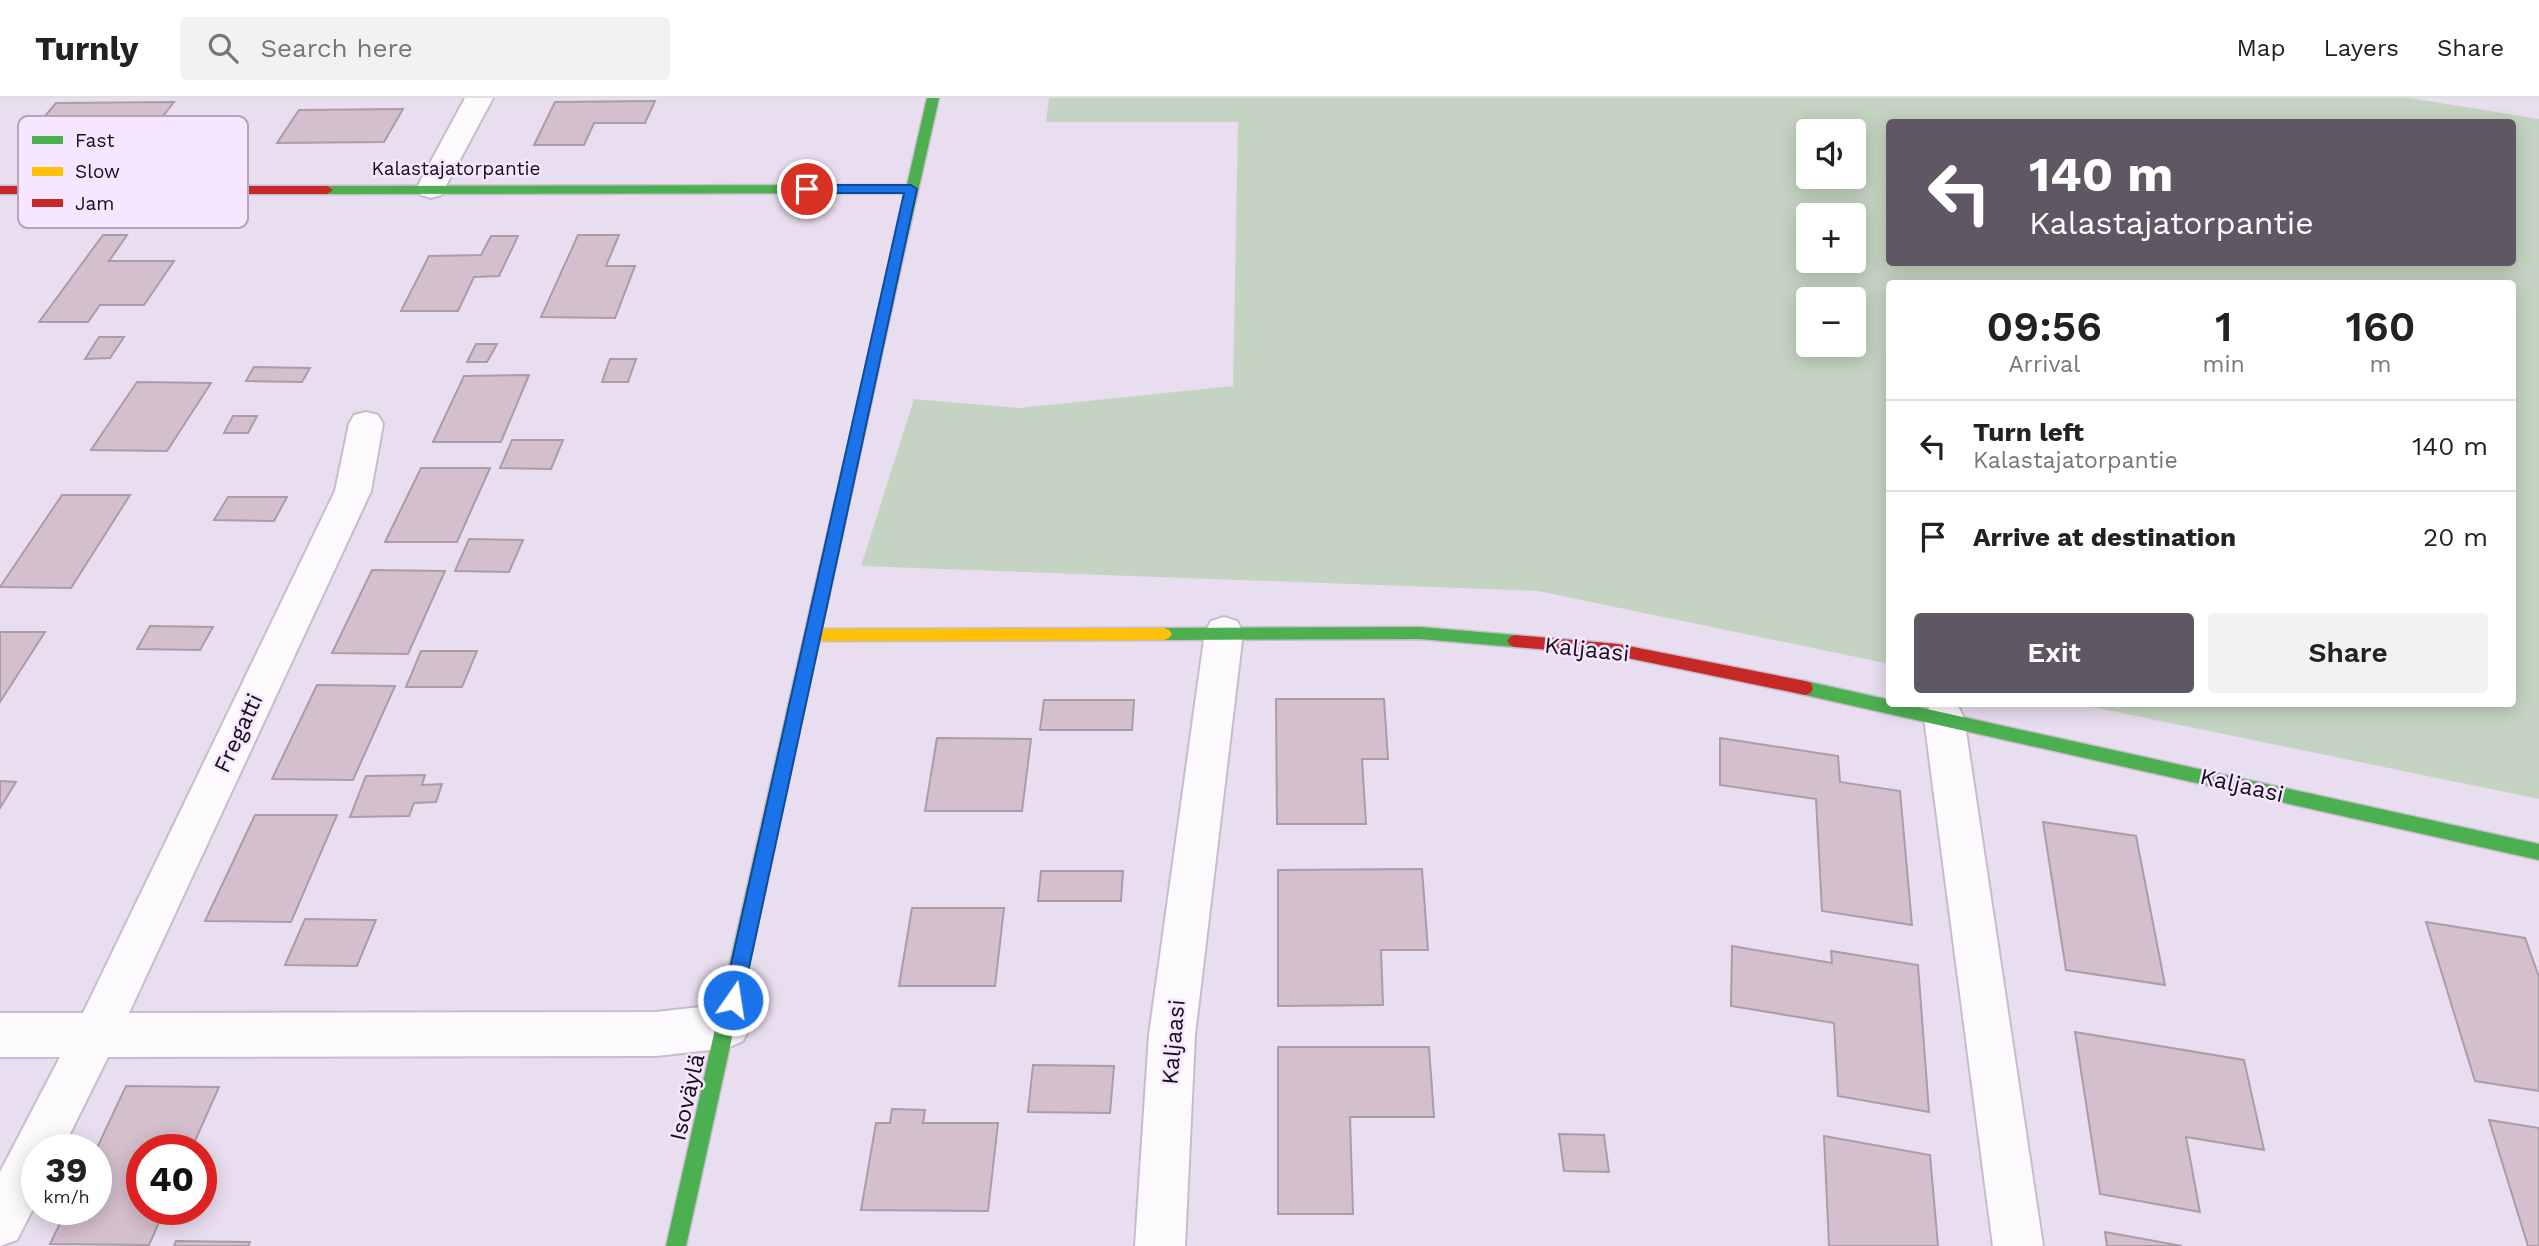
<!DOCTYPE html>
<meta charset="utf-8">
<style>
body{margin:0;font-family:"Work Sans",sans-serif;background:#f2f2f2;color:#222;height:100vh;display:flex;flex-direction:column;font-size:26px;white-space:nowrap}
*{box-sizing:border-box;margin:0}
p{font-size:23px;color:#767676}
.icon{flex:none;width:38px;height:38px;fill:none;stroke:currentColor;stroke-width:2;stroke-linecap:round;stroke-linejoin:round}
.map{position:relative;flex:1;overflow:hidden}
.sheet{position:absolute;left:1886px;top:182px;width:630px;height:427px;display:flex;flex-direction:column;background:#fff;border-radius:7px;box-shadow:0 4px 18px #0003}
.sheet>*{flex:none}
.guide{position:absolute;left:1886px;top:21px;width:630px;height:147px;border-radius:7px;box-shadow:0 4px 18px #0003;background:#605765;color:#fff;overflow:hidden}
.buttons{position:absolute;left:1796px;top:21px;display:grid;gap:14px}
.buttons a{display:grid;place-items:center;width:70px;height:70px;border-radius:7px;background:#fff;box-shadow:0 4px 18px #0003;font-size:35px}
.speed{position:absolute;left:21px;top:1036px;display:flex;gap:14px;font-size:35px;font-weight:700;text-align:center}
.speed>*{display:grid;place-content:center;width:91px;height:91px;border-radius:50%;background:#fff;box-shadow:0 4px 18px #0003;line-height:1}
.speed small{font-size:18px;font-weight:400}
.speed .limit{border:10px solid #d22;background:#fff;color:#111}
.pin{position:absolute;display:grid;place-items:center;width:60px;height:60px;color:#fff;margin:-30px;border:4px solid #fff;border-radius:50%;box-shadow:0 2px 7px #0007}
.me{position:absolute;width:77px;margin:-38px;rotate:13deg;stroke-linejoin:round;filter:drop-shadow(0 0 5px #0008)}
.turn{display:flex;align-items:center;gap:24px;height:147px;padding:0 28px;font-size:32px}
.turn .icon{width:91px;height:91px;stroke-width:2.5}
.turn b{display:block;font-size:49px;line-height:60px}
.eta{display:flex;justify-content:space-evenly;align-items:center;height:119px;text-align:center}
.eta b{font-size:42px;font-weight:600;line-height:49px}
.primary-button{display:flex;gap:14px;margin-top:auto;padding:14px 28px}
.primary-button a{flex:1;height:80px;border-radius:7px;background:#605765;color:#fff;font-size:28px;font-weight:600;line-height:80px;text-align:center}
.primary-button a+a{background:#f2f2f2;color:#222}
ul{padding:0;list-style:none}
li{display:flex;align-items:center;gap:21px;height:91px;padding:0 28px;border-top:2px solid #e0e0e0}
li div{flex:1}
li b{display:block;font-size:26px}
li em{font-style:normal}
header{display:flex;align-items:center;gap:42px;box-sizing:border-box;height:98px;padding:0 35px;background:#fff;border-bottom:2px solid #e0e0e0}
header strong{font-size:33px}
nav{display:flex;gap:38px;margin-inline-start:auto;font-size:24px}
.search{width:490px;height:63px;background:#f2f2f2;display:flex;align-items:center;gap:18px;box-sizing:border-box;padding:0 24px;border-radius:7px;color:#767676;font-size:26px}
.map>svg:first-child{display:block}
</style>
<header>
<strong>Turnly</strong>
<div class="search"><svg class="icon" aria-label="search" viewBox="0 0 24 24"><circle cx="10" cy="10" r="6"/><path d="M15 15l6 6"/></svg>Search here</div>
<nav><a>Map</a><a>Layers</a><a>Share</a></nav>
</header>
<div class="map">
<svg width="2539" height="1148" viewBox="0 0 2539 1148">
<rect width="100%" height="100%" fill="#e9deef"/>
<!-- green -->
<path fill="#c5d4c2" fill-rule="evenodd" d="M1049,0H2410L2539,21V701L2078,606H2513V186H1890V566L1538,493L861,468L914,301L1019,310L1233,288L1238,24H1046ZM1890,24H2513V164H1890ZM1808,33H1853V79H1808ZM1808,117H1853V163H1808ZM1808,201H1853V247H1808Z"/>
<!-- building -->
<g fill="#d4bfcc" stroke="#a99da7" stroke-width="2">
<polygon points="655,3 645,25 594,25 584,47 534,47 555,4"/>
<polygon points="174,4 149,36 29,37 56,5"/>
<polygon points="403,11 384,44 277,45 299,12"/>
<polygon points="103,137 127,137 109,163 174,163 144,207 100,207 88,224 39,224"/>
<polygon points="578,137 619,137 606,168 635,168 615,220 541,219"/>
<polygon points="491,138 518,138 499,178 474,179 458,213 401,213 429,158 481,157"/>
<polygon points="99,239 124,239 110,260 85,261"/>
<polygon points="476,246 497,246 487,264 467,264"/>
<polygon points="610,261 636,261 628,284 602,284"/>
<polygon points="254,269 310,270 302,284 246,283"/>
<polygon points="529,277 501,344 433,344 464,278"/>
<polygon points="137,284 211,285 167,353 91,352"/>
<polygon points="233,318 257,318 248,335 224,335"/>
<polygon points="512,342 563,342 551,371 500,370"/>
<polygon points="421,370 490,370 457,444 385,444"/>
<polygon points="62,397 130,397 71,490 0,489"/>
<polygon points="228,399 287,399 274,423 214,422"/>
<polygon points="469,441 523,442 509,474 455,473"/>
<polygon points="372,472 445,473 408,556 332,555"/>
<polygon points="150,528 213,529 200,552 137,551"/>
<polygon points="0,534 45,534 0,604"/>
<polygon points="421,553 477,553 462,589 406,589"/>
<polygon points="317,587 395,588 353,682 272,681"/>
<polygon points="1276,601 1384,601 1388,661 1362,661 1366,726 1277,726"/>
<polygon points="1044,602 1134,602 1132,632 1040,632"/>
<polygon points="937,640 1031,641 1022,713 925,713"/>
<polygon points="1720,640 1838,658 1840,684 1900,693 1912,827 1822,813 1816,701 1720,687"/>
<polygon points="425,677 422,687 442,686 436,704 414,705 409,718 350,719 366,678"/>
<polygon points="0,683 16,684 0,710"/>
<polygon points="255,717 337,717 291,824 205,823"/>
<polygon points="2043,724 2136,738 2165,887 2066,872"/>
<polygon points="1422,771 1428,852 1381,852 1383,907 1278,908 1278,772"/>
<polygon points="1041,773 1123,773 1121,803 1038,803"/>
<polygon points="912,810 1004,810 995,888 899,888"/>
<polygon points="305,821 376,822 357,868 285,867"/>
<polygon points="2426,824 2525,840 2539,879 2539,993 2475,983"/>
<polygon points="1732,848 1832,865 1831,853 1918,867 1929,1014 1838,998 1834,925 1731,908"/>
<polygon points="2075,934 2244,962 2264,1052 2186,1039 2200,1114 2100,1096"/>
<polygon points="1278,949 1429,949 1434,1019 1350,1019 1353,1116 1278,1116"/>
<polygon points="1033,967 1114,968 1110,1015 1028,1014"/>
<polygon points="126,988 219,989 191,1052 142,1052 142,1111 165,1111 149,1147 50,1146 67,1111 96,1111 96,1052"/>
<polygon points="892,1011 925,1012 923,1025 998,1025 988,1113 861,1112 876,1025 890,1025"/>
<polygon points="2489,1022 2539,1030 2539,1148 2528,1148"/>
<polygon points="1559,1036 1604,1037 1609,1074 1564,1073"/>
<polygon points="1824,1038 1930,1057 1938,1148 1829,1148"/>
<polygon points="2105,1134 2182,1148 2107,1148"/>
<polygon points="176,1143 250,1144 248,1148 174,1148"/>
</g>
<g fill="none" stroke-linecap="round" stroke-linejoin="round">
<defs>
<g id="street">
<polygon points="465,0 493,0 441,97 431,100 421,97 416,91"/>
<polygon points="366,314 378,317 383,326 371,393 129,915 656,914 727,906 743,913 750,928 743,943 727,950 656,958 108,959 62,1052 37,1052 37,1103 17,1142 0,1148 0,1074 60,959 0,959 0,915 83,915 335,393 349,326 354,317"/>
<polygon points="1224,519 1237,523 1243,534 1195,937 1185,1148 1135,1148 1149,937 1205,534 1211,523"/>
<polygon points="1938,606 1958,608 1964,620 2043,1148 1993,1148 1924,620 1930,608"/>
</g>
<g id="fast">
<polygon points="927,0 939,0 900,173 894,177 888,173 906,95 327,96 321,92 327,88 907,87"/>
<polygon points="823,483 831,489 686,1148 666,1148 815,489"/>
<polygon points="1420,529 1515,537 1520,539 1523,543 1520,547 1515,549 1420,541 1164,542 1159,540 1156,536 1159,532 1164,530"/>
<polygon points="1805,583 1890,602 1890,606 1904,606 2539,746 2539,762 1805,597 1799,595 1797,590 1799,585"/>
</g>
<g id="slow">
<polygon points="894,169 900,173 831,489 823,495 815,489 888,173"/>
<polygon points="1164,530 1169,532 1172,536 1169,540 1164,542 815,543 810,541 807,537 810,533 815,531"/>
</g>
<g id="jam">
<polygon points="0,88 327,88 333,92 327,96 0,96"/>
<polygon points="1515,537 1618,546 1805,583 1811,585 1813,590 1811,595 1805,597 1618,558 1515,549 1510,547 1507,543 1510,539"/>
</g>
</defs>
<!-- street casing -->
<use href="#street" stroke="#c6bdcb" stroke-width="4"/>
<!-- fast casing -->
<use href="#fast" stroke="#c6bdcb" stroke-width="3"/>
<!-- slow casing -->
<use href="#slow" stroke="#c6bdcb" stroke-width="3"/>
<!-- jam casing -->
<use href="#jam" stroke="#c6bdcb" stroke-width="3"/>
<!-- street -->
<use href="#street" fill="#fcfafd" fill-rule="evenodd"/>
<!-- fast -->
<use href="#fast" fill="#4caf50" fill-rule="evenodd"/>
<!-- slow -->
<use href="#slow" fill="#ffc107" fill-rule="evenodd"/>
<!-- jam -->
<use href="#jam" fill="#c62828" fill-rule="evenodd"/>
</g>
<!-- route -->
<polygon fill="#1a73e8" stroke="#114b97" stroke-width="2" points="911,87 917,91 742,902 739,908 733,910 726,908 723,902 904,95 807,95 801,91 807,87"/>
<g text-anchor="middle" stroke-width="5" stroke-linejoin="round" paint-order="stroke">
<!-- far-street labels -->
<g font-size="19" fill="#160f1a" stroke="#f7e6ff">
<text x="456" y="77">Kalastajatorpantie</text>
</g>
<!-- street labels -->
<g font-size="23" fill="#160f1a" stroke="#f7e6ff">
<text transform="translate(1587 551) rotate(6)" y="8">Kaljaasi</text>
<text transform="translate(238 635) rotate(-65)" y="8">Fregatti</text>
<text transform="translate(2242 687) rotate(13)" y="8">Kaljaasi</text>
<text transform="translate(1173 944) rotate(-85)" y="8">Kaljaasi</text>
<text transform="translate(687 999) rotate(-77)" y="8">Isoväylä</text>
</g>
</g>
<!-- legend -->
<rect x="18" y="18" width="230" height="112" rx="10" fill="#f7e6ff" stroke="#b4a6ba" stroke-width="2"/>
<rect x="32" y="38" width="31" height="8" fill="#4caf50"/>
<rect x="32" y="69" width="31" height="9" fill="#ffc107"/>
<rect x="32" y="101" width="31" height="8" fill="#c62828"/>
<g font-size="19" fill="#160f1a">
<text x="75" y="49">Fast</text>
<text x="75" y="80">Slow</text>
<text x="75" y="112">Jam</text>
</g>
</svg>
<div class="buttons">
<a><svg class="icon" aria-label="sound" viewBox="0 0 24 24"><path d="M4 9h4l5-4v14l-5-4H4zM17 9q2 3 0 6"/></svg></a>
<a>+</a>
<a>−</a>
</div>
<div class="speed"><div>39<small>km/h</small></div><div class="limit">40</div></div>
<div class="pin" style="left:807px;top:91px;background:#d93025"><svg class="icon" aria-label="arrive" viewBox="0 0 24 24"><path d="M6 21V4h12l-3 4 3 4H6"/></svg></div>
<svg class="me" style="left:733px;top:902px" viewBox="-20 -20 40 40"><circle r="17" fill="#1a73e8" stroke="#fff" stroke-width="3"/><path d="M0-11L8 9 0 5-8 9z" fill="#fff"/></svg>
<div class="guide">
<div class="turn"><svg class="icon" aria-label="left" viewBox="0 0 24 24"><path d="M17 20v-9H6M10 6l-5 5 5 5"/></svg><div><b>140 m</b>Kalastajatorpantie</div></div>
</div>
<section class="sheet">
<div class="eta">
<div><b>09:56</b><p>Arrival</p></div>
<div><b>1</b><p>min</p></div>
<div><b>160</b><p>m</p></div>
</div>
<ul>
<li><svg class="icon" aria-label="left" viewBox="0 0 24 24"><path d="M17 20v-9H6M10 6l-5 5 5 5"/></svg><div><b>Turn left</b><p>Kalastajatorpantie</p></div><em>140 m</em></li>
<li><svg class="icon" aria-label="arrive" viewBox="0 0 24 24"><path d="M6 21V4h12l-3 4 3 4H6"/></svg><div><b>Arrive at destination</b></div><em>20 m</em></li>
</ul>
<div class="primary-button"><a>Exit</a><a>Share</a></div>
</section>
</div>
